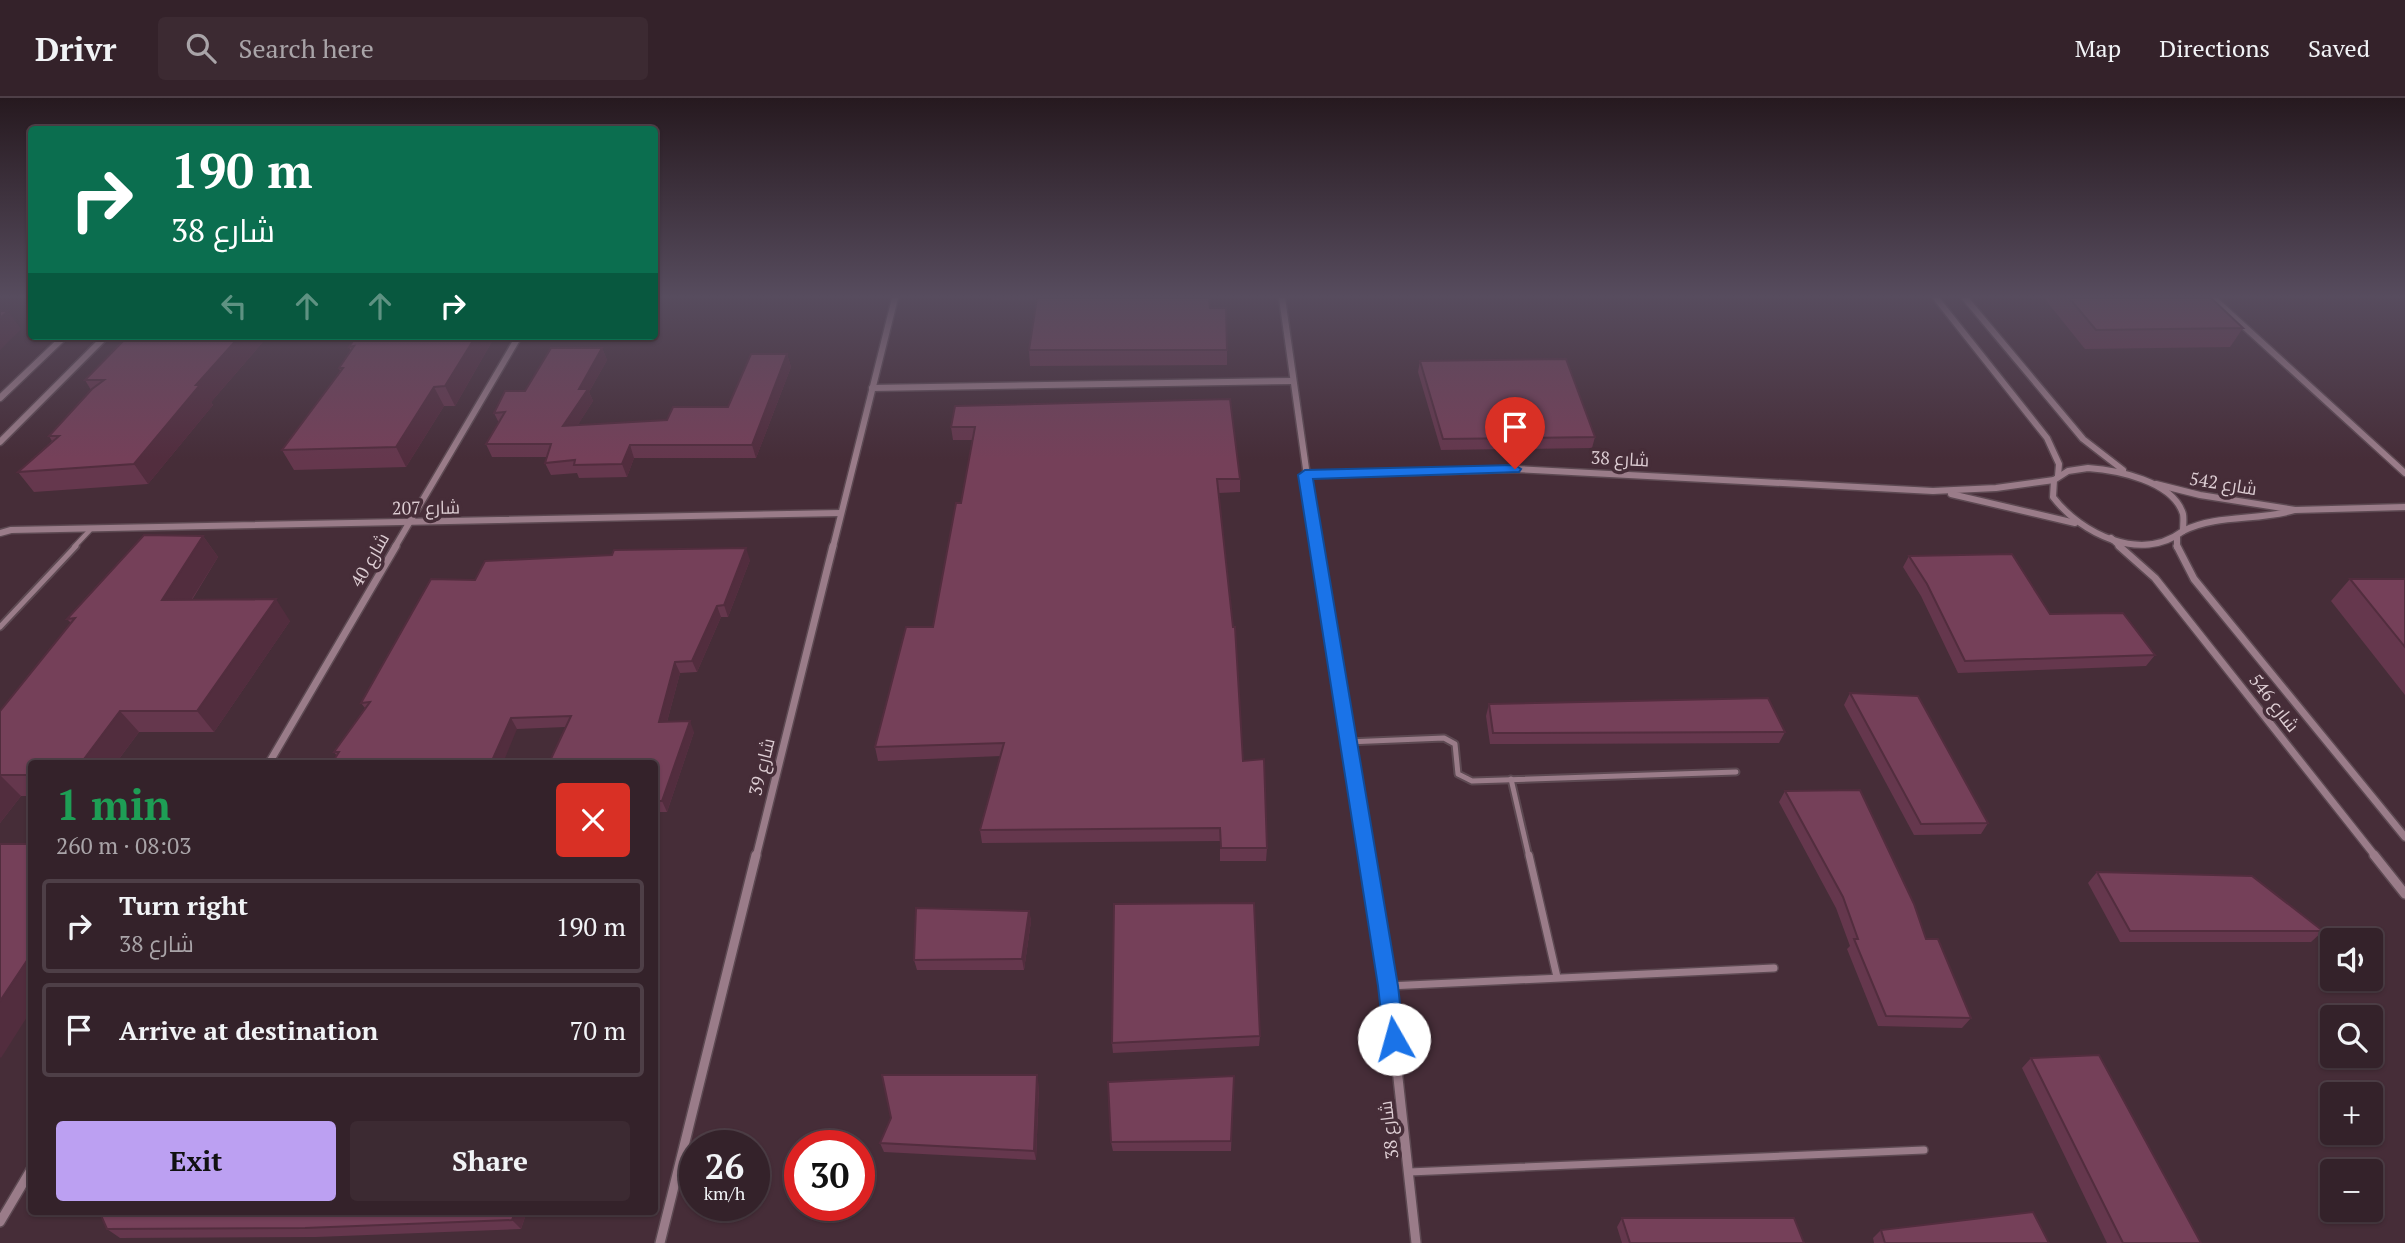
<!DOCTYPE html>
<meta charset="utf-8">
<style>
body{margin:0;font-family:"PT Serif",Cairo,serif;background:#3c2a32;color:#f1f3f6;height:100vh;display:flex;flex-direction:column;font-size:26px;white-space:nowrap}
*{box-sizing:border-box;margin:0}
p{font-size:23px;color:#a9a4a8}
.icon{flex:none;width:38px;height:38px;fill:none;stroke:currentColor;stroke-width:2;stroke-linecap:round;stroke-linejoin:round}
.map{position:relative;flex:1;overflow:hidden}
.details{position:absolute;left:28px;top:662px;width:630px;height:455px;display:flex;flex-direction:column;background:#34222a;border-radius:7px;box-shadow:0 2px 5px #0004,0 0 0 2px #4e3f47}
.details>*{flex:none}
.banner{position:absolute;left:28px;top:28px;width:630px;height:214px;border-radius:7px;box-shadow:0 2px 5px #0004,0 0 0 2px #4e3f47;background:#0b6e4f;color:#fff;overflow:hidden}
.controls{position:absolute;left:2320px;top:830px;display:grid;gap:14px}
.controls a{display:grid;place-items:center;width:63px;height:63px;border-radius:7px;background:#34222a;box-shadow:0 2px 5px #0004,0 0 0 2px #4e3f47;font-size:35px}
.speed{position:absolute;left:679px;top:1032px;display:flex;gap:14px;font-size:35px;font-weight:700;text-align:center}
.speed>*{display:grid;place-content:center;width:91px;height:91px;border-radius:50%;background:#34222a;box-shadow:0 2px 5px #0004,0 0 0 2px #4e3f47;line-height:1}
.speed small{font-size:18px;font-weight:400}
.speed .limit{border:10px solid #d22;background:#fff;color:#111}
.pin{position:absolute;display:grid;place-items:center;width:60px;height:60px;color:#fff;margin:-72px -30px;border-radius:50% 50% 50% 0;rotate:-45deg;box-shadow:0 0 7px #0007}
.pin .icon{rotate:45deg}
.me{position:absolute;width:77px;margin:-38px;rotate:353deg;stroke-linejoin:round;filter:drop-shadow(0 0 5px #0008)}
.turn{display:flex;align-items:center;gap:24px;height:147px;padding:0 28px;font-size:32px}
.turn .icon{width:91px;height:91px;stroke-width:2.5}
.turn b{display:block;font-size:49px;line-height:60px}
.lanes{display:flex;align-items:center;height:66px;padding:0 28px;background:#0003;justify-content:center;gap:35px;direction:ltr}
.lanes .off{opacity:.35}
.round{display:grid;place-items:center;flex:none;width:74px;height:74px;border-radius:7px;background:#3c2a32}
.overview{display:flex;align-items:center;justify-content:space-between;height:119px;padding:0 28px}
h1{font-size:42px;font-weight:700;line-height:52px;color:#1e9e55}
.cta{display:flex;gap:14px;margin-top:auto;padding:14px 28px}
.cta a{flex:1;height:80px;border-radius:7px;background:#bca0f2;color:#111;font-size:28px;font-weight:700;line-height:80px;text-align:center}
.cta a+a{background:#3c2a32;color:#f1f3f6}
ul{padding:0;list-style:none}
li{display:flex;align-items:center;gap:21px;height:94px;margin:0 14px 10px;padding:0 14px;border:4px solid #4e3f47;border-radius:7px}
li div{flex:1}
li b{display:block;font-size:26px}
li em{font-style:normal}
header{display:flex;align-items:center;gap:42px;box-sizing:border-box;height:98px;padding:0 35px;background:#34222a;border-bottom:2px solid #4e3f47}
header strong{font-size:33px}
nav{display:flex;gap:38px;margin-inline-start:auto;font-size:24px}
.search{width:490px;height:63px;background:#3c2a32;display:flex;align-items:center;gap:18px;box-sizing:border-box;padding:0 24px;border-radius:7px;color:#a9a4a8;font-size:26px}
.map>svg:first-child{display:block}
</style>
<header>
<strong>Drivr</strong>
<div class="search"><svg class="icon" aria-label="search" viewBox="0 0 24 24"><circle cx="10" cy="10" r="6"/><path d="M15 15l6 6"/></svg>Search here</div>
<nav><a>Map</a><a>Directions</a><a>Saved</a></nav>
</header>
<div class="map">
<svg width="2405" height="1145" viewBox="0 0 2405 1145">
<rect width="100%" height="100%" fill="#462d38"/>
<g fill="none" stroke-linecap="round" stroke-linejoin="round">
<defs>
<polyline id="lane-far2" points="74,449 90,432"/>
<g id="lane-far1">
<polyline points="0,529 76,448"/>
<polyline points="1347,644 1444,640 1455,646 1458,676 1472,683 1736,674"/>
<polyline points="1511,681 1529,759"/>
</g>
<g id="lane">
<polyline points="1529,757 1557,879"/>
<polyline points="1388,888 1774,870"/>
<polyline points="1409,1074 1924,1052"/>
</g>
<g id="street-far2">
<polyline points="1282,200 1317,449"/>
<polyline points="1936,200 2047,340 2059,366 2058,378"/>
<polyline points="1965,200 2083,341 2123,372"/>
<polyline points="2213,200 2405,375"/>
<polyline points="872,290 1292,283"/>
<polyline points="0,300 65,238"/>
<polyline points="0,344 106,238"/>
<path d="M2088,370C2117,372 2173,383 2183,416C2184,421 2183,428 2183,433C2141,465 2081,436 2053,399L2054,382L2068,373Z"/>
<polyline points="1305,377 1515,371 1933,393 1996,390 2054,382"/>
<polyline points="2156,386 2200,397 2295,412 2405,409"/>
<polyline points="1951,396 2075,425"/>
<path d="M2183,433C2217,416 2259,423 2295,412"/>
<polyline points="0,435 11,432 841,415"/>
<polyline points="2177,439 2177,449"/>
<polyline points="2111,440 2121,449"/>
<polyline points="395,449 519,238"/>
<polyline points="833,449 895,200"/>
</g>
<g id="street-far1">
<polyline points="1316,448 1367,759"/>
<polyline points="2119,448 2155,480 2376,759"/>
<polyline points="2177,448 2194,481 2405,739"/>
<polyline points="269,665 396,448"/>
<polyline points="756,759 833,448"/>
</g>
<g id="street">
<polyline points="1367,757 1388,888 1416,1145"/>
<polyline points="2374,757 2405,796"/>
<polyline points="0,1124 32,1070"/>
<polyline points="660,1145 756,757"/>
</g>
</defs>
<!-- lane-far2 casing -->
<use href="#lane-far2" stroke="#5d4952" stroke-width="7"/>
<!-- lane-far1 casing -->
<use href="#lane-far1" stroke="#5d4952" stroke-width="9"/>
<!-- lane casing -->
<use href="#lane" stroke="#5d4952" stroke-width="10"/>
<!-- street-far2 casing -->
<use href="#street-far2" stroke="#5d4952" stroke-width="9"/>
<!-- street-far1 casing -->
<use href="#street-far1" stroke="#5d4952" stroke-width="10"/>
<!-- street casing -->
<use href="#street" stroke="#5d4952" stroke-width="12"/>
<!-- lane-far2 -->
<use href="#lane-far2" stroke="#9a7c89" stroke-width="4.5"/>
<!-- lane-far1 -->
<use href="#lane-far1" stroke="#9a7c89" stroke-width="5"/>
<!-- lane -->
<use href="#lane" stroke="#9a7c89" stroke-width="7"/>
<!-- street-far2 -->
<use href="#street-far2" stroke="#9a7c89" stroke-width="6"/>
<!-- street-far1 -->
<use href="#street-far1" stroke="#9a7c89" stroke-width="7"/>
<!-- street -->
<use href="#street" stroke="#9a7c89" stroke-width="9"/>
</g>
<!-- wall -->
<g fill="#65374d">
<polygon points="991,200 1209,200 1210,210 1227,252 1227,267 1030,268 1029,252 1037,202 992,202"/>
<polygon points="2044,200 2211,200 2243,230 2230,249 2085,251"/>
<polygon points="128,238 268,238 211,304 213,307 148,386 34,394 18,374 52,343 49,338 91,292 85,282"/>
<polygon points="356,238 495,238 455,308 444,308 406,369 294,372 282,352 340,273 339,270 351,253 349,249"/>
<polygon points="602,250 607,262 589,294 593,303 577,328 667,322 728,309 787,256 791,269 756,360 634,360 627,379 579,380 577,375 551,377 545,365 547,359 492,359 486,346 499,325 494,315 525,293"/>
<polygon points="1420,263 1595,339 1592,350 1441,352 1418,274"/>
<polygon points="955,308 1240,381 1240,394 1219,395 1243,663 1267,750 1266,763 1220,763 1220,743 982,745 980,732 1001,658 878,663 875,649 933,529 961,405 973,342 953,342 951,329"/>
<polygon points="203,438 218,459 192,502 290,523 214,634 139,634 116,665 32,665 32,698 21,698 0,725 0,613 71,525 67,521"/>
<polygon points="1909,458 2050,516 2155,557 2146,568 1958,575 1921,498 1903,469"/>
<polygon points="750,462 728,519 721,519 697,574 680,575 667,624 694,634 667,714 654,714 654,665 565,629 517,631 337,658 334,654 365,610 361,605 475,482"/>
<polygon points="2350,481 2405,481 2405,597 2331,503"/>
<polygon points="1850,595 1988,725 1981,736 1914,737 1844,607"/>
<polygon points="1489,606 1785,634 1779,645 1490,646 1486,618"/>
<polygon points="1785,693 1926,841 1971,920 1962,930 1878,928 1847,851 1850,848 1836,810 1779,704"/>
<polygon points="2097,774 2323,833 2311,844 2120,844 2088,785"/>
<polygon points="1029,813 1031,823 1024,872 917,872 914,862"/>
<polygon points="1260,938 1259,948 1113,955 1112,945"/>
<polygon points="2031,960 2201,1145 2107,1145 2022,970"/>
<polygon points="1234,978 1231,1053 1113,1053 1111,1044"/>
<polygon points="1039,988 1036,1062 884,1054 880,1045 891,1020"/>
<polygon points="99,1113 527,1113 521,1131 316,1139 120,1140 107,1131"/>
<polygon points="1622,1120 1804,1145 1622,1145 1617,1129"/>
<polygon points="1881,1132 2049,1145 1874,1145 1873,1140"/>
</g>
<!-- shaded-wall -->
<g fill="#522d3e">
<polygon points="8,213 21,231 0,252 0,220"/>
<polygon points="240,238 268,238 211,304 213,307 148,386 134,366 196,287"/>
<polygon points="476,238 495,238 455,308 445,288"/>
<polygon points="602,250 607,262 589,294 593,303 569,341 563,328 579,291"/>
<polygon points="787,256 791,269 756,360 752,347"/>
<polygon points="434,289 444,308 406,369 396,349"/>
<polygon points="630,347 634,360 627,379 622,366"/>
<polygon points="203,438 218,459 178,523 162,502"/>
<polygon points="746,450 750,462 728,519 724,507"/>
<polygon points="276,501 290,523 214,634 197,613"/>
<polygon points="717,508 721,519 697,574 692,563"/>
<polygon points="675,564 680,575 664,635 659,624"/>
<polygon points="120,613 139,634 116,665 81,665"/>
<polygon points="511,620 517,631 503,665 491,665"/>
<polygon points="690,623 694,634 667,714 662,703"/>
<polygon points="0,677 21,698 0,725"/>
<polygon points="1029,813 1031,823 1024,872 1022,861"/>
<polygon points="32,855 32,911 1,960 0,959 0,903"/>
<polygon points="1037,977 1039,988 1036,1062 1034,1053"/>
<polygon points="516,1113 527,1113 521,1131 512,1122"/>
</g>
<!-- building -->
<g fill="#754059" stroke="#522d3e" stroke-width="2">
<polygon points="1037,200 1209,200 1210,210 1226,210 1227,252 1029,252"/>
<polygon points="2069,200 2211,200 2243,230 2096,232"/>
<polygon points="0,213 8,213 0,220"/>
<polygon points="128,238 240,238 196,287 200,287 134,366 18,374 59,338 49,338 92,291 104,282 85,282"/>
<polygon points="356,238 476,238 445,288 434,289 396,349 282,352 343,270 339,270 354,248 349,249"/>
<polygon points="551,250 602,250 579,291 588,291 563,328 667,322 673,309 728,309 751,256 787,256 752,347 630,347 622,366 574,367 575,362 545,365 551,346 486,346 505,314 494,315 505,293 525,293"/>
<polygon points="1566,261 1595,339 1443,341 1420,263"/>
<polygon points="1230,301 1240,381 1217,381 1233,529 1235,529 1243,663 1264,661 1267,750 1221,750 1220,730 980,732 1004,645 875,649 906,529 933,529 956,405 961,405 975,329 951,329 955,308"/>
<polygon points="144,437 203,438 162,502 276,501 197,613 120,613 81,665 32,665 32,677 0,677 0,613 75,520 67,521"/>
<polygon points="746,450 724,507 717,508 692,563 675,564 659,624 690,623 662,703 654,703 654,665 549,665 571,618 511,620 491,665 332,665 339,654 334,654 370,604 361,605 431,481 475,482 485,463 612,457 614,452"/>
<polygon points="2012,456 2050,516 2123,515 2155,557 1965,563 1927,486 1909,458"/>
<polygon points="2350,481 2405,481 2405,549"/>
<polygon points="1850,595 1918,598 1988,725 1921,726"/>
<polygon points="1768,600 1785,634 1493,635 1489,606"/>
<polygon points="1860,692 1914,806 1926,841 1938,841 1971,920 1886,918 1854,841 1858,841 1843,799 1785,693"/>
<polygon points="0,746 32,746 32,855 0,903"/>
<polygon points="2097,774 2252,778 2323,833 2130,833"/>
<polygon points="1254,805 1260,938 1112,945 1114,806"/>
<polygon points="916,810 1029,813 1022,861 914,862"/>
<polygon points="2099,957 2201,1145 2123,1145 2031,960"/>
<polygon points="882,977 1037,977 1034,1053 880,1045 891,1020"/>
<polygon points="1234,978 1231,1043 1111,1044 1108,984"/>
<polygon points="99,1113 516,1113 512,1122 305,1130 107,1131"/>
<polygon points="2033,1114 2049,1145 1885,1145 1881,1132"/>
<polygon points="1622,1120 1794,1120 1804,1145 1630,1145"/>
</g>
<!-- sky -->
<linearGradient id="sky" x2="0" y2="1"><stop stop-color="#26191f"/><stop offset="0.55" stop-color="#574c5e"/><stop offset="1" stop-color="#574c5e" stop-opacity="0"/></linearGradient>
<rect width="2405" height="361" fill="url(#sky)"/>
<!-- route -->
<polygon fill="#1a73e8" stroke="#114b97" stroke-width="2" points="1515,367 1521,371 1519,374 1313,381 1398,888 1404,941 1401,948 1394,950 1387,948 1384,941 1378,888 1298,377 1305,372"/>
<g text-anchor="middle" stroke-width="7" stroke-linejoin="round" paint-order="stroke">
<!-- street labels -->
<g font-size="18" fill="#ddcdd3" stroke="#462d38">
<text transform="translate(1620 361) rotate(3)" y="6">شارع 38</text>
<text transform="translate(2223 386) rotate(9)" y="6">شارع 542</text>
<text transform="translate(426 410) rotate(-1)" y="6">شارع 207</text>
<text transform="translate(370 462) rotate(-60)" y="6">شارع 40</text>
<text transform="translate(2274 605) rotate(52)" y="6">شارع 546</text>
<text transform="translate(762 669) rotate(-76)" y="6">شارع 39</text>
<text transform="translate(1389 1032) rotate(-97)" y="6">شارع 38</text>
</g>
</g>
</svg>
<div class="controls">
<a><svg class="icon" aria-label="sound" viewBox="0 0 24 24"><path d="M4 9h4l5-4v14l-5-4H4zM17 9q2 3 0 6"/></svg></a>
<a><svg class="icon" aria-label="search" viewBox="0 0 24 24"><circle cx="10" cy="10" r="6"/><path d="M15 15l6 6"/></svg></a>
<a>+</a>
<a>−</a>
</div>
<div class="speed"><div>26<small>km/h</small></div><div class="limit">30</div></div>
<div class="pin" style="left:1515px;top:371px;background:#d93025"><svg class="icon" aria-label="arrive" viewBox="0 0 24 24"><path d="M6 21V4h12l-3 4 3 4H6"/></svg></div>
<svg class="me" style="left:1394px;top:941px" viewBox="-20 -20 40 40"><circle r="19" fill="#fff"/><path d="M0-13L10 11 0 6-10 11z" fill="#1a73e8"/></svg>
<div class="banner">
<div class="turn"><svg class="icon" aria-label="right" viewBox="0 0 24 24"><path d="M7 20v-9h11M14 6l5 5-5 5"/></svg><div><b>190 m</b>شارع 38</div></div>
<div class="lanes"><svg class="icon off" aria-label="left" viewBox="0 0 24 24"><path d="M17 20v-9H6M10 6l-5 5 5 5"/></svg><svg class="icon off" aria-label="ahead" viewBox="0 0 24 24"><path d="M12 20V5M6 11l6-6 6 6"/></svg><svg class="icon off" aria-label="ahead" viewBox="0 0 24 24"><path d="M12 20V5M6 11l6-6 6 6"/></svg><svg class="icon" aria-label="right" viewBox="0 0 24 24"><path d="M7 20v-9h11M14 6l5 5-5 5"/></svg></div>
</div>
<section class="details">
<div class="overview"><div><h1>1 min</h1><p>260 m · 08:03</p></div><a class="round" style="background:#d93025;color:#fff"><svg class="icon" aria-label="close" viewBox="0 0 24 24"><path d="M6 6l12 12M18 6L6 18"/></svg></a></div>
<ul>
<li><svg class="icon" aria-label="right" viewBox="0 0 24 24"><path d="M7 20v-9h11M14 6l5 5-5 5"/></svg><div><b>Turn right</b><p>شارع 38</p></div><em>190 m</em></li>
<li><svg class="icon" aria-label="arrive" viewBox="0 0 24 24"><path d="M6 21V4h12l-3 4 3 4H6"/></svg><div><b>Arrive at destination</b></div><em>70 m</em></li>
</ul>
<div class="cta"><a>Exit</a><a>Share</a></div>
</section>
</div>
